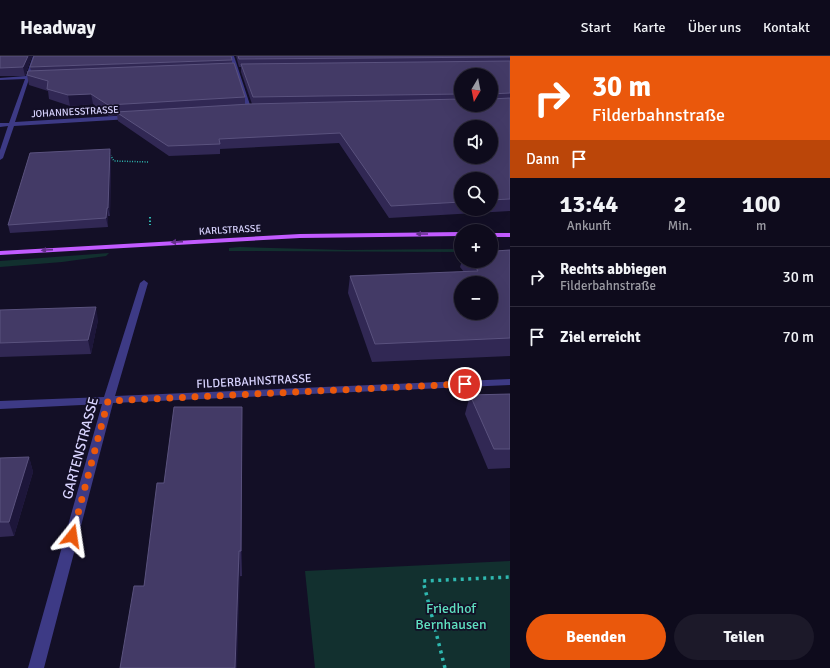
<!DOCTYPE html>
<html lang="de">
<meta charset="utf-8">
<style>
body{margin:0;font-family:Signika,sans-serif;background:#1c1929;color:#f1f3f6;height:100vh;display:flex;flex-direction:column;font-size:15px;white-space:nowrap}
*{box-sizing:border-box;margin:0}
p{font-size:13px;color:#9b9ba3}
.icon{flex:none;width:22px;height:22px;fill:none;stroke:currentColor;stroke-width:2;stroke-linecap:round;stroke-linejoin:round}
.map{position:relative;flex:1;overflow:hidden}
.details{display:flex;flex-direction:column;background:#0e0b1c;width:320px}
.details>*{flex:none}
.banner{background:#ea580c;color:#fff;overflow:hidden}
.needle{width:26px;rotate:190deg}
.controls{position:absolute;left:454px;top:12px;display:grid;gap:8px}
.controls a{display:grid;place-items:center;width:44px;height:44px;border-radius:50%;background:#0e0b1c;box-shadow:0 4px 16px #0002,0 0 0 1px #2e2b3b;font-size:20px}
.pin{position:absolute;display:grid;place-items:center;width:34px;height:34px;color:#fff;margin:-17px;border:2px solid #fff;border-radius:50%;box-shadow:0 1px 4px #0007}
.me{position:absolute;width:44px;margin:-22px;rotate:15deg;stroke-linejoin:round;filter:drop-shadow(0 0 3px #0008)}
.turn{display:flex;align-items:center;gap:14px;height:84px;padding:0 16px;font-size:18px}
.turn .icon{width:52px;height:52px;stroke-width:2.5}
.turn b{display:block;font-size:28px;line-height:34px}
.then{display:flex;align-items:center;height:38px;padding:0 16px;background:#0003;gap:8px;font-size:15px}
.eta{display:flex;justify-content:space-evenly;align-items:center;height:68px;text-align:center}
.eta b{font-size:24px;font-weight:700;line-height:28px}
.primary-button{display:flex;gap:8px;margin-top:auto;padding:8px 16px}
.primary-button a{flex:1;height:46px;border-radius:24px;background:#ea580c;color:#fff;font-size:16px;font-weight:700;line-height:46px;text-align:center}
.primary-button a+a{background:#1c1929;color:#f1f3f6}
ul{padding:0;list-style:none}
li{display:flex;align-items:center;gap:12px;height:60px;padding:0 16px;border-top:1px solid #2e2b3b}
li div{flex:1}
li b{display:block;font-size:15px}
li em{font-style:normal}
header{display:flex;align-items:center;gap:24px;box-sizing:border-box;height:56px;padding:0 20px;background:#0e0b1c;border-bottom:1px solid #2e2b3b}
header strong{font-size:19px}
nav{display:flex;gap:22px;margin-inline-start:auto;font-size:14px}
main{display:flex;flex:1;min-height:0}
.map>svg:first-child{display:block}
</style>
<header>
<strong>Headway</strong>
<nav><a>Start</a><a>Karte</a><a>Über uns</a><a>Kontakt</a></nav>
</header>
<main>
<div class="map">
<svg width="510" height="612" viewBox="0 0 510 612">
<rect width="100%" height="100%" fill="#130f26"/>
<!-- green -->
<g fill="#12302f">
<polygon points="240,191 345,194 461,193 461,196 229,195 229,192"/>
<polygon points="109,197 106,200 62,206 0,211 0,205"/>
<polygon points="510,505 510,612 315,612 305,515"/>
</g>
<g fill="none" stroke-linecap="round" stroke-linejoin="round">
<!-- path-far2 -->
<polyline stroke="#2fb8b0" stroke-width="1.5" stroke-dasharray="1 1.5" stroke-linecap="butt" points="109,97 114,105 149,106"/>
<!-- path-far1 -->
<polyline stroke="#2fb8b0" stroke-width="2" stroke-dasharray="1.5 2" stroke-linecap="butt" points="150,161 150,169"/>
<!-- path -->
<polyline stroke="#2fb8b0" stroke-width="3.5" stroke-dasharray="3 4.5" stroke-linecap="butt" points="445,612 423,525 510,521"/>
<!-- minor -->
<g fill="#3d3a85" fill-rule="evenodd">
<polygon points="33,0 37,0 30,20 42,21 29,23 15,66 130,59 133,61 130,63 14,70 3,102 0,104 0,94 8,70 0,71 0,67 9,67 25,23 0,24 0,22 26,20"/>
<polygon points="230,0 234,0 252,55 247,54"/>
<polygon points="144,224 148,227 115,340 510,323 510,329 113,347 44,612 28,612 102,348 0,353 0,345 104,341 140,227"/>
</g>
<!-- major -->
<g fill="#c25bff" fill-rule="evenodd">
<polygon points="461,176 461,180 300,182 0,199 0,195 300,178"/>
<rect x="491" y="177" width="19" height="4"/>
</g>
</g>
<!-- wall -->
<g fill="#312854" fill-rule="evenodd">
<polygon points="0,0 32,0 25,20 0,20"/>
<path d="M236,0H510V155L389,162L339,87L220,93V98L169,100L118,65L117,59L109,60L93,48L70,50L49,43L48,35L29,29L27,19L31,15L30,11L232,4V7L245,41V48H252L241,16V11H239ZM461,19H491V49H461ZM461,123H491V153H461Z"/>
<polygon points="111,100 110,160 108,160 108,171 10,177 8,169"/>
<polygon points="510,194 510,300 372,306 348,237 350,220 464,216 460,211 462,205 491,205 495,195"/>
<polygon points="0,254 98,264 91,298 0,301"/>
<polygon points="510,338 510,412 488,413 465,358 470,339"/>
<polygon points="242,351 242,520 144,530 164,427"/>
<polygon points="29,401 33,416 14,480 0,481 0,402"/>
</g>
<!-- shaded-wall -->
<g fill="#1d163a">
<polygon points="28,0 32,0 25,20 23,11"/>
<polygon points="91,38 93,48 70,50 68,39"/>
<polygon points="110,93 111,100 110,160 108,152"/>
<polygon points="107,152 108,160 108,171 106,162"/>
<polygon points="96,251 98,264 91,298 88,284"/>
<polygon points="242,351 242,520 241,495"/>
<polygon points="29,401 33,416 14,480 9,466"/>
<polygon points="239,495 240,520 237,612 235,612"/>
</g>
<!-- building -->
<g fill="#433a66" stroke="#5a527e" fill-rule="evenodd">
<polygon points="0,0 28,0 23,11 0,12"/>
<polygon points="34,0 231,0 232,4 30,11"/>
<polygon points="238,0 510,0 510,1 239,3"/>
<polygon points="510,5 510,37 491,38 491,19 461,19 461,38 253,41 241,8"/>
<polygon points="234,7 245,41 108,49 91,38 68,39 47,33 48,25 27,19 28,15"/>
<path d="M510,42V143L491,144V123H461V146L391,150L340,77L219,83L220,88L168,90L116,56L250,48L461,43V49H491V43ZM461,71H491V101H461Z"/>
<polygon points="110,93 108,152 107,152 106,162 8,169 30,97"/>
<path d="M491,193H493L495,195L510,194V282L375,288L350,220L478,215L472,205H491ZM461,227H491V257H461Z"/>
<polygon points="96,251 88,284 0,287 0,254"/>
<polygon points="510,338 510,393 494,393 470,339"/>
<polygon points="174,351 242,351 241,495 239,495 235,612 120,612 134,530 144,530 157,427 164,427"/>
<polygon points="29,401 9,466 0,466 0,402"/>
</g>
<!-- one-way arrows -->
<defs><path id="oneway-solid" d="M-6-.8H1V-3.2L6.5 0L1 3.2V.8H-6Z"/></defs>
<g fill="#623188">
<use href="#oneway-solid" transform="translate(422 178) rotate(180)"/>
<use href="#oneway-solid" transform="translate(177 186) rotate(177)"/>
<use href="#oneway-solid" transform="translate(47 194) rotate(176)"/>
</g>
<g fill="none" stroke-linecap="round" stroke-linejoin="round">
<!-- route -->
<polyline stroke="#ea580c" stroke-width="7" stroke-dasharray="0 12.6" points="72,480 108,345 465,328"/>
</g>
<g text-anchor="middle" stroke-width="3.5" stroke-linejoin="round" paint-order="stroke">
<!-- far-street labels -->
<g font-size="10" fill="#d9d4ff" stroke="#130f26">
<text transform="translate(75 55) rotate(-3)" y="4">JOHANNESSTRASSE</text>
<text transform="translate(230 173) rotate(-3)" y="4">KARLSTRASSE</text>
</g>
<!-- street labels -->
<g font-size="12" fill="#d9d4ff" stroke="#130f26">
<text transform="translate(254 325) rotate(-3)" y="4">FILDERBAHNSTRASSE</text>
</g>
<!-- near-street labels -->
<g font-size="14" fill="#d9d4ff" stroke="#130f26">
<text transform="translate(80 392) rotate(-75)" y="5">GARTENSTRASSE</text>
</g>
<!-- near-park labels -->
<g font-size="14" fill="#5fe0c0" stroke="#130f26">
<text x="451" y="557">Friedhof<tspan x="451" dy="16">Bernhausen</tspan></text>
</g>
</g>
</svg>
<div class="controls">
<a><svg class="needle" viewBox="-14 -14 28 28"><path d="M0-13l5 13h-10z" fill="#e53935"/><path d="M0 13l5-13h-10z" fill="#9b9ba3"/></svg></a>
<a><svg class="icon" aria-label="sound" viewBox="0 0 24 24"><path d="M4 9h4l5-4v14l-5-4H4zM17 9q2 3 0 6"/></svg></a>
<a><svg class="icon" aria-label="search" viewBox="0 0 24 24"><circle cx="10" cy="10" r="6"/><path d="M15 15l6 6"/></svg></a>
<a>+</a>
<a>−</a>
</div>
<div class="pin" style="left:465px;top:328px;background:#d93025"><svg class="icon" aria-label="arrive" viewBox="0 0 24 24"><path d="M6 21V4h12l-3 4 3 4H6"/></svg></div>
<svg class="me" style="left:72px;top:480px" viewBox="-20 -20 40 40"><path d="M0-17L14 15 0 8-14 15z" fill="#ea580c" stroke="#fff" stroke-width="4"/></svg>
</div>
<section class="details">
<div class="banner">
<div class="turn"><svg class="icon" aria-label="right" viewBox="0 0 24 24"><path d="M7 20v-9h11M14 6l5 5-5 5"/></svg><div><b>30 m</b>Filderbahnstraße</div></div>
<div class="then">Dann<svg class="icon" aria-label="arrive" viewBox="0 0 24 24"><path d="M6 21V4h12l-3 4 3 4H6"/></svg></div>
</div>
<div class="eta">
<div><b>13:44</b><p>Ankunft</p></div>
<div><b>2</b><p>Min.</p></div>
<div><b>100</b><p>m</p></div>
</div>
<ul>
<li><svg class="icon" aria-label="right" viewBox="0 0 24 24"><path d="M7 20v-9h11M14 6l5 5-5 5"/></svg><div><b>Rechts abbiegen</b><p>Filderbahnstraße</p></div><em>30 m</em></li>
<li><svg class="icon" aria-label="arrive" viewBox="0 0 24 24"><path d="M6 21V4h12l-3 4 3 4H6"/></svg><div><b>Ziel erreicht</b></div><em>70 m</em></li>
</ul>
<div class="primary-button"><a>Beenden</a><a>Teilen</a></div>
</section>
</main>
